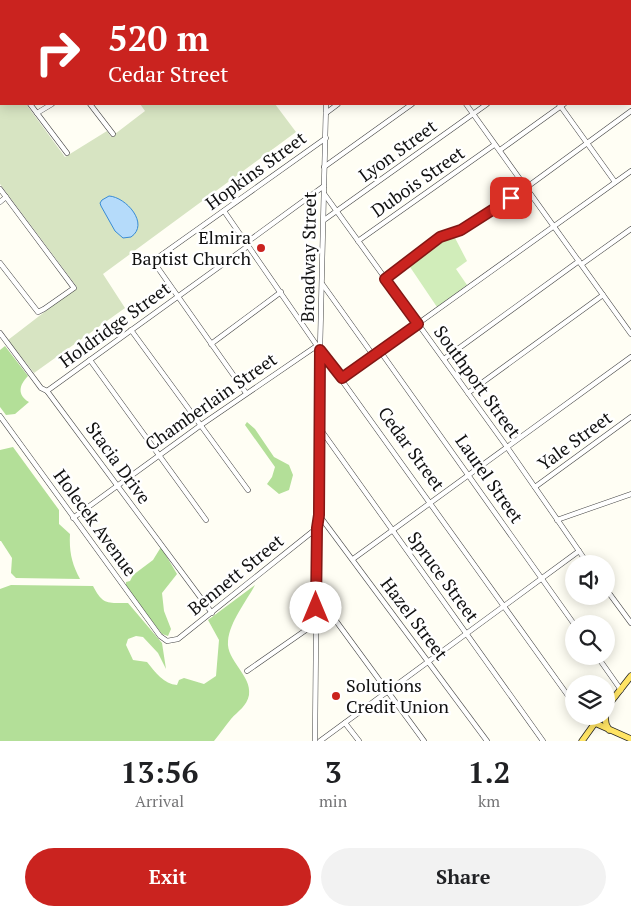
<!DOCTYPE html>
<style>
body{margin:0;font-family:"PT Serif",serif;background:#f2f2f2;color:#202124;height:100vh;display:flex;flex-direction:column;font-size:19px;white-space:nowrap}
*{box-sizing:border-box;margin:0}
p{font-size:16px;color:#757577}
.icon{flex:none;width:28px;height:28px;fill:none;stroke:currentColor;stroke-width:2;stroke-linecap:round;stroke-linejoin:round}
.map{position:relative;height:741px;overflow:hidden}
.panel{display:flex;flex-direction:column;background:#fff;flex:1}
.panel>*{flex:none}
.guide{position:absolute;left:0px;top:0px;width:631px;height:105px;box-shadow:0 2px 12px #0003;background:#ca231f;color:#fff;overflow:hidden}
.tools{position:absolute;left:565px;top:555px;display:grid;gap:10px}
.tools a{display:grid;place-items:center;width:50px;height:50px;border-radius:50%;background:#fff;box-shadow:0 2px 12px #0003;font-size:25px}
.pin{position:absolute;display:grid;place-items:center;width:42px;height:42px;color:#fff;margin:-21px;border-radius:10px;box-shadow:0 2px 8px #0006}
.me{position:absolute;width:55px;margin:-28px;rotate:0deg;stroke-linejoin:round;filter:drop-shadow(0 0 4px #0008)}
.turn{display:flex;align-items:center;gap:18px;height:105px;padding:0 25px;font-size:22px}
.turn .icon{width:65px;height:65px;stroke-width:2.5}
.turn b{display:block;font-size:35px;line-height:42px}
.eta{display:flex;justify-content:space-evenly;align-items:center;height:85px;text-align:center}
.eta b{font-size:30px;font-weight:700;line-height:35px}
.action{display:flex;gap:10px;margin-top:auto;padding:10px 25px}
.action a{flex:1;height:58px;border-radius:30px;background:#ca231f;color:#fff;font-size:20px;font-weight:700;line-height:58px;text-align:center}
.action a+a{background:#f2f2f2;color:#202124}
.map>svg:first-child{display:block}
</style>
<div class="map">
<svg width="631" height="741" viewBox="0 0 631 741">
<rect width="100%" height="100%" fill="#fffef4"/>
<!-- green -->
<polygon fill="#d1edba" points="454,236 467,261 456,269 467,285 437,307 408,264 442,239"/>
<!-- forest -->
<g fill="#b3df98">
<path d="M5,346L28,376C19,385 17,395 29,402L15,414L6,415L0,407V350Z"/>
<polygon points="247,422 255,429 274,457 289,465 293,475 289,490 279,494 267,484 272,477 275,467 245,425"/>
<path d="M13,447L59,510V524L70,534C69,552 72,564 80,579L16,578L11,573L12,558L1,541H0V450Z"/>
<polygon points="161,547 177,574 162,593 164,611 171,629 168,636 162,634 126,587 126,582 130,581 133,575 153,560"/>
<path d="M11,585L93,586C103,605 107,603 128,603L162,643L166,669L158,653L143,637L136,636L128,639L126,645L133,660L147,662C155,672 164,684 177,685L179,680L184,678L204,684L216,676L219,640L208,620L255,585C246,602 230,621 228,641C226,661 252,675 249,695C247,706 238,711 231,719C225,726 220,734 214,741H0V589Z"/>
</g>
<!-- cemetery -->
<polygon fill="#d7e4c2" points="0,67 1,104 26,104 65,157 107,131 111,137 145,111 140,104 275,104 296,132 103,274 125,308 34,373 8,340 77,287 0,184"/>
<!-- water -->
<path fill="#b5dbfa" stroke="#388bd5" d="M109,196C126,197 150,224 131,237L123,238L115,231L101,206L100,203L102,200Z"/>
<g fill="none" stroke-linecap="round" stroke-linejoin="round">
<defs>
<g id="minor">
<polyline points="14,0 15,1"/>
<polyline points="77,0 78,1"/>
<polyline points="203,0 204,1"/>
<polyline points="390,0 391,1"/>
<polyline points="455,0 456,1"/>
<polyline points="574,0 575,1"/>
<polyline points="210,1 212,0"/>
<polyline points="296,1 298,0"/>
<polyline points="328,1 328,0"/>
<polyline points="480,1 482,0"/>
<polyline points="553,1 555,0"/>
<polyline points="630,20 631,19"/>
<polyline points="0,63 1,65"/>
<polyline points="630,76 631,77"/>
<polyline points="30,104 67,153"/>
<polyline points="90,104 113,134"/>
<polyline points="466,104 631,334"/>
<polyline points="559,104 615,182"/>
<polyline points="37,113 52,104"/>
<polyline points="326,113 338,104"/>
<polyline points="500,150 564,104"/>
<polyline points="324,167 412,104"/>
<polyline points="0,189 74,288 44,309 38,312 0,263"/>
<polyline points="325,195 507,447 588,564"/>
<polyline points="0,202 6,197"/>
<polyline points="224,211 320,350 574,704"/>
<polyline points="324,220 487,104"/>
<polyline points="358,241 494,145"/>
<polyline points="246,243 324,186"/>
<polyline points="582,264 631,229"/>
<polyline points="385,279 440,237 461,230 527,187 631,111"/>
<polyline points="323,285 373,355"/>
<polyline points="131,330 248,490"/>
<polyline points="0,333 41,388 47,391 212,613"/>
<polyline points="211,344 281,292"/>
<polyline points="380,351 574,624"/>
<polyline points="444,359 579,261"/>
<polyline points="90,360 206,520"/>
<polyline points="342,378 631,171"/>
<polyline points="47,391 248,246"/>
<polyline points="246,393 153,261 326,138"/>
<polyline points="468,393 603,295"/>
<polyline points="0,416 160,636 167,641 178,639 317,528"/>
<polyline points="321,430 543,741"/>
<polyline points="535,487 631,417"/>
<polyline points="319,515 487,741"/>
<polyline points="73,518 201,425 318,345"/>
<polyline points="557,520 631,494"/>
<polyline points="353,559 631,357"/>
<polyline points="606,589 631,623"/>
<polyline points="317,595 424,741"/>
<polyline points="597,656 621,690"/>
<polyline points="247,671 316,623"/>
<polyline points="587,716 595,723"/>
<polyline points="345,723 359,741"/>
<polyline points="315,741 317,528 319,515 320,350 326,104"/>
<polyline points="320,741 579,551"/>
</g>
<g id="major">
<polyline points="606,708 631,676"/>
<polyline points="605,716 606,724 609,730"/>
<polyline points="595,723 631,739"/>
<polyline points="582,741 600,716"/>
</g>
</defs>
<!-- minor casing -->
<use href="#minor" stroke="#444" stroke-width="5.5"/>
<!-- major casing -->
<use href="#major" stroke="#222" stroke-width="7"/>
<!-- minor -->
<use href="#minor" stroke="#fff" stroke-width="4.5"/>
<!-- major -->
<use href="#major" stroke="#ffe464" stroke-width="5.5"/>
</g>
<g fill="none" stroke-linecap="round" stroke-linejoin="round">
<defs>
<polyline id="route" points="316,608 317,528 319,515 320,350 342,378 418,324 385,279 440,237 461,230 511,198"/>
</defs>
<!-- route casing -->
<use href="#route" stroke="#831714" stroke-width="12"/>
<!-- route -->
<use href="#route" stroke="#ca231f" stroke-width="9"/>
</g>
<!-- markers -->
<g fill="#ca231f" stroke="#fff" stroke-width="2">
<circle cx="261" cy="248" r="5"/>
<circle cx="336" cy="696" r="5"/>
</g>
<g text-anchor="middle" stroke-width="5" stroke-linejoin="round" paint-order="stroke">
<!-- street labels -->
<g font-size="18" fill="#111" stroke="#fff">
<text transform="translate(398 151) rotate(-36)" y="6">Lyon Street</text>
<text transform="translate(256 171) rotate(-36)" y="6">Hopkins Street</text>
<text transform="translate(418 182) rotate(-35)" y="6">Dubois Street</text>
<text transform="translate(309 257) rotate(-89)" y="6">Broadway Street</text>
<text transform="translate(115 325) rotate(-36)" y="6">Holdridge Street</text>
<text transform="translate(477 382) rotate(54)" y="6">Southport Street</text>
<text transform="translate(211 402) rotate(-35)" y="6">Chamberlain Street</text>
<text transform="translate(575 441) rotate(-36)" y="6">Yale Street</text>
<text transform="translate(411 449) rotate(54)" y="6">Cedar Street</text>
<text transform="translate(118 463) rotate(54)" y="6">Stacia Drive</text>
<text transform="translate(489 479) rotate(55)" y="6">Laurel Street</text>
<text transform="translate(95 523) rotate(54)" y="6">Holecek Avenue</text>
<text transform="translate(236 575) rotate(-39)" y="6">Bennett Street</text>
<text transform="translate(443 577) rotate(54)" y="6">Spruce Street</text>
<text transform="translate(414 619) rotate(53)" y="6">Hazel Street</text>
</g>
<!-- poi labels -->
<g font-size="18" fill="#111" stroke="#fff" text-anchor="end">
<text x="251" y="244">Elmira<tspan x="251" dy="21">Baptist Church</tspan></text>
<text x="346" y="692" text-anchor="start">Solutions<tspan x="346" dy="21">Credit Union</tspan></text>
</g>
</g>
</svg>
<div class="tools">
<a><svg class="icon" aria-label="sound" viewBox="0 0 24 24"><path d="M4 9h4l5-4v14l-5-4H4zM17 9q2 3 0 6"/></svg></a>
<a><svg class="icon" aria-label="search" viewBox="0 0 24 24"><circle cx="10" cy="10" r="6"/><path d="M15 15l6 6"/></svg></a>
<a><svg class="icon" aria-label="layers" viewBox="0 0 24 24"><path d="M12 4l9 5-9 5-9-5zM3 14l9 5 9-5"/></svg></a>
</div>
<div class="pin" style="left:511px;top:198px;background:#d93025"><svg class="icon" aria-label="arrive" viewBox="0 0 24 24"><path d="M6 21V4h12l-3 4 3 4H6"/></svg></div>
<svg class="me" style="left:316px;top:608px" viewBox="-20 -20 40 40"><circle r="19" fill="#fff"/><path d="M0-13L10 11 0 6-10 11z" fill="#ca231f"/></svg>
<div class="guide">
<div class="turn"><svg class="icon" aria-label="right" viewBox="0 0 24 24"><path d="M7 20v-9h11M14 6l5 5-5 5"/></svg><div><b>520 m</b>Cedar Street</div></div>
</div>
</div>
<section class="panel">
<div class="eta">
<div><b>13:56</b><p>Arrival</p></div>
<div><b>3</b><p>min</p></div>
<div><b>1.2</b><p>km</p></div>
</div>
<div class="action"><a>Exit</a><a>Share</a></div>
</section>
